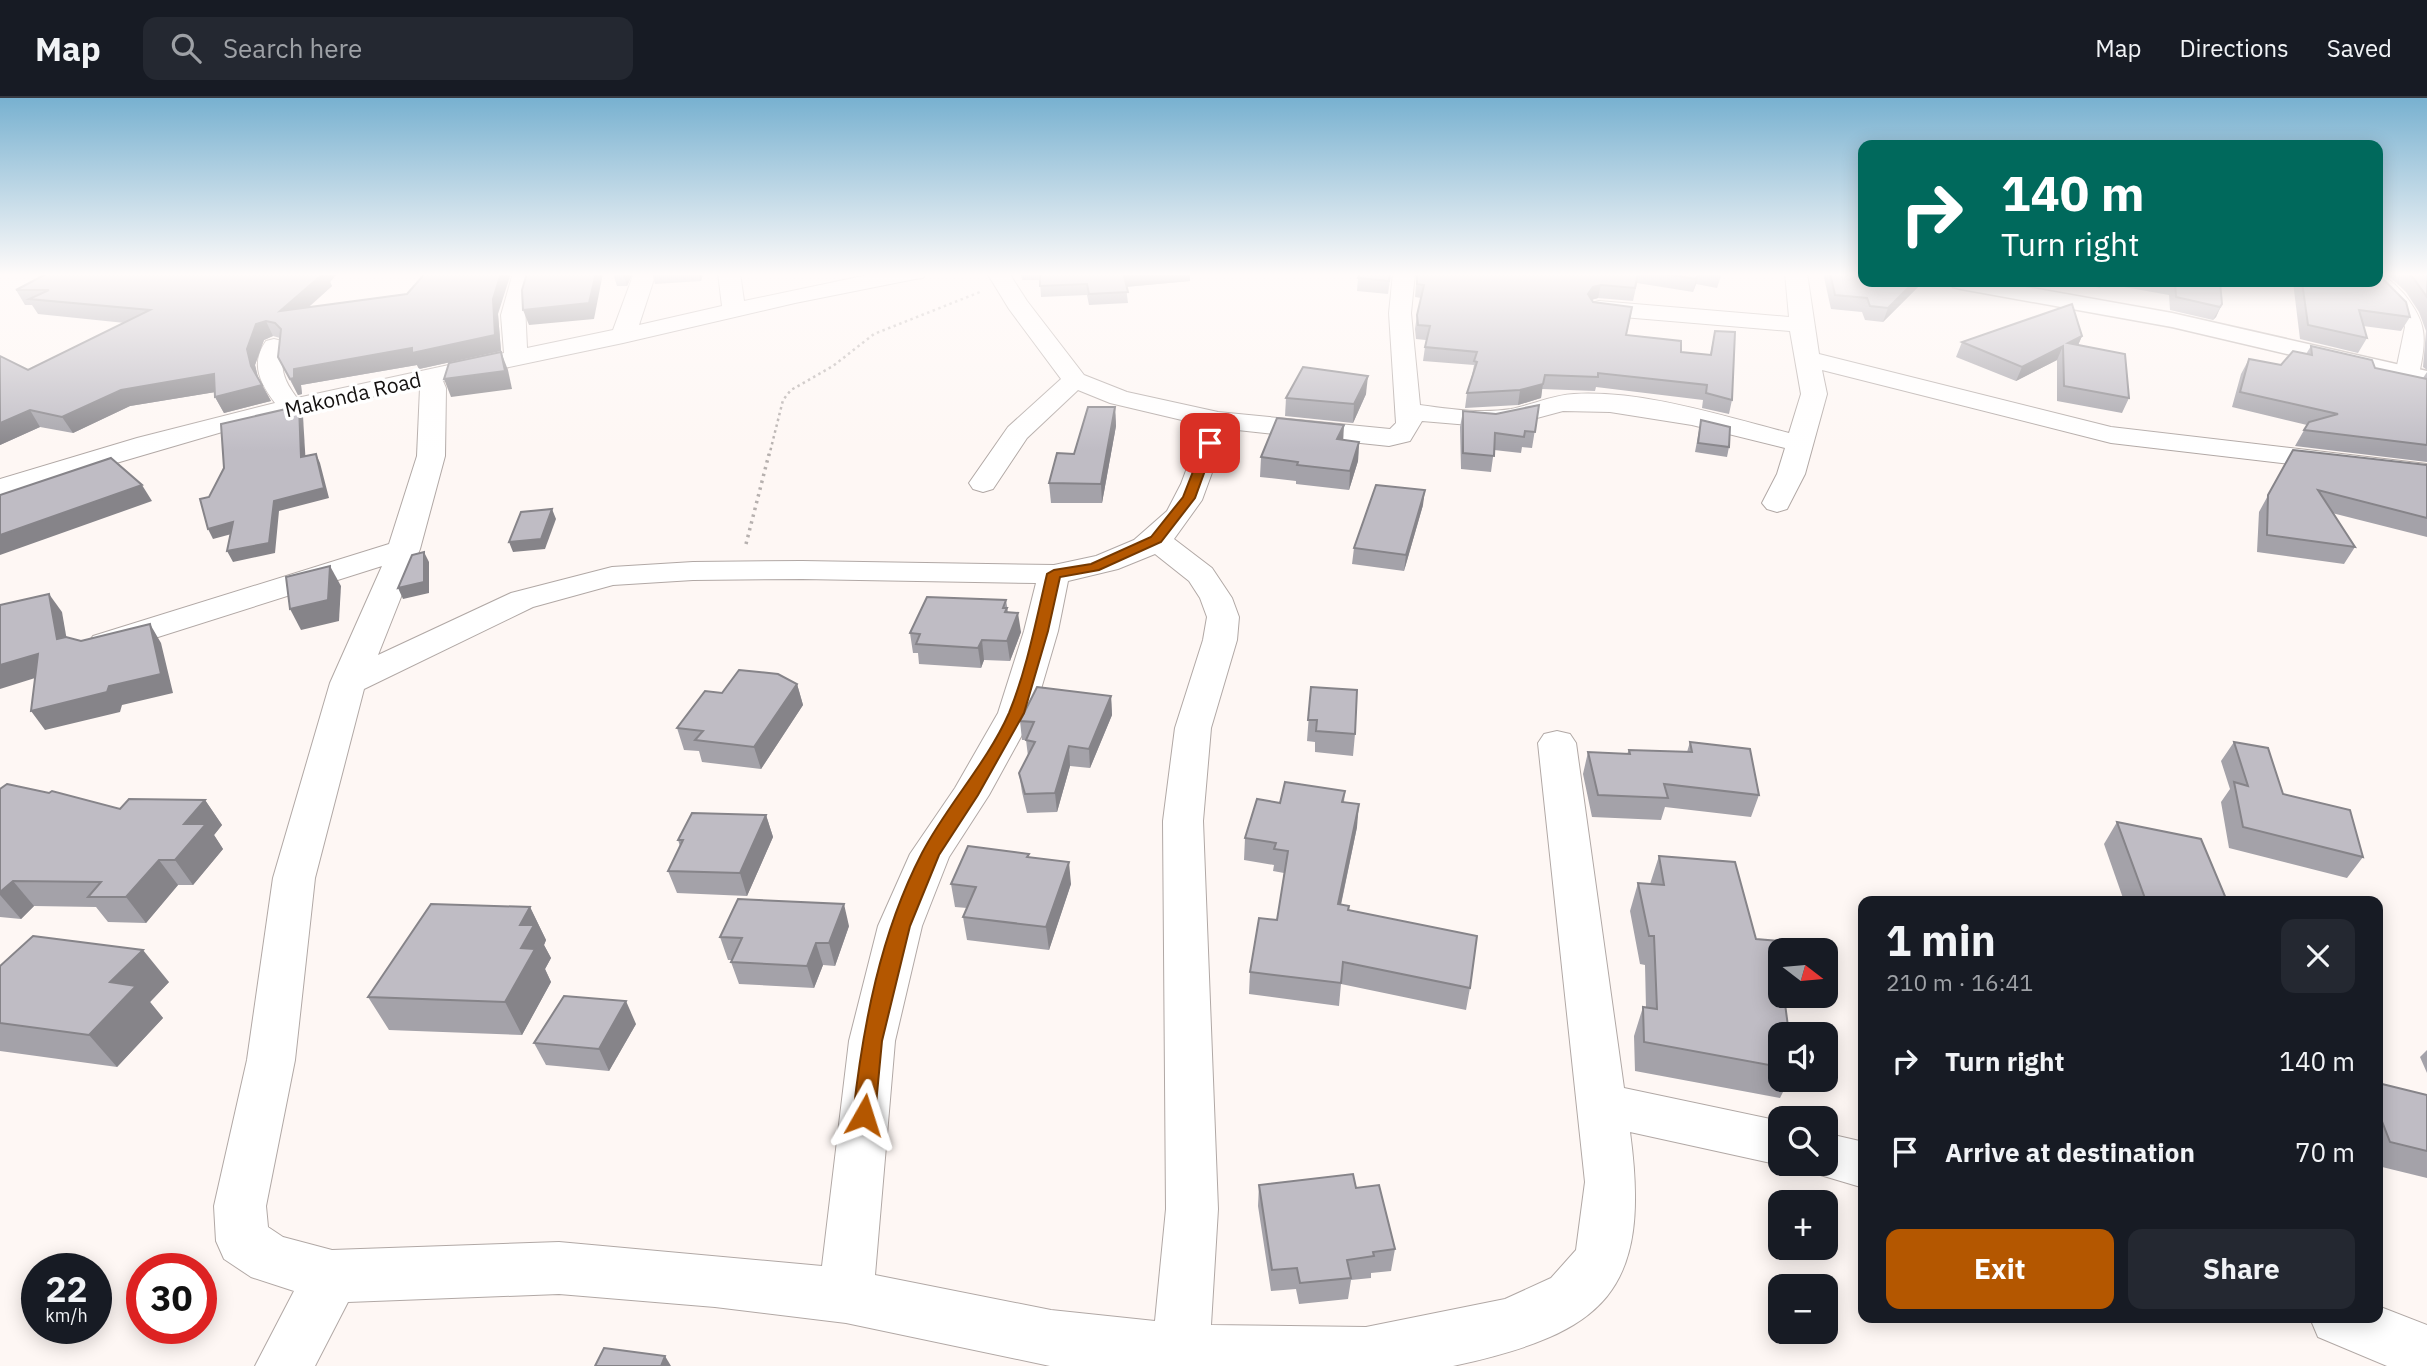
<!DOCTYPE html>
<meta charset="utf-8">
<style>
body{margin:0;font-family:"IBM Plex Sans",sans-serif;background:#242831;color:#f1f3f6;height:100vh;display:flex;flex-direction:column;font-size:26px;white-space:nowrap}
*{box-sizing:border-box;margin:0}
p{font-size:23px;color:#9ea1a6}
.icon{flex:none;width:38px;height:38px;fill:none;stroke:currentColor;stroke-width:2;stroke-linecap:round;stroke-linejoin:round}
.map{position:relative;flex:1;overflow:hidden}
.drawer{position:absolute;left:1858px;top:798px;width:525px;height:427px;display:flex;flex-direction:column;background:#171b24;border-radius:14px;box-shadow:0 4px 18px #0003}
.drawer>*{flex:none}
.hud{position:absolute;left:1858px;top:42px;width:525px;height:147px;border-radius:14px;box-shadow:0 4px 18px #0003;background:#00695c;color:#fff;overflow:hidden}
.needle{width:46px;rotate:106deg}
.tools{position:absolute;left:1768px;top:840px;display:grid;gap:14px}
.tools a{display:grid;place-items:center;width:70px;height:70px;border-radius:14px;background:#171b24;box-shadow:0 4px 18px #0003;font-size:35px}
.speed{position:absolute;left:21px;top:1155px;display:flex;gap:14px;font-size:35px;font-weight:700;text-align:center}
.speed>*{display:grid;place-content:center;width:91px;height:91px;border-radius:50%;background:#171b24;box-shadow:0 4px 18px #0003;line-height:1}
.speed small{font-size:18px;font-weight:400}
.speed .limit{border:10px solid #d22;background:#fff;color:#111}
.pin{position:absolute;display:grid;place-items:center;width:60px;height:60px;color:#fff;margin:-30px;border-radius:14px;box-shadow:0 4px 10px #0006}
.me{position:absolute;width:77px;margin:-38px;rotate:6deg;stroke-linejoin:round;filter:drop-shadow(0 0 5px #0008)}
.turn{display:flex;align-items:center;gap:24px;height:147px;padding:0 28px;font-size:32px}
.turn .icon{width:91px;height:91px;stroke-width:2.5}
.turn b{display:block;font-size:49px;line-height:60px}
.round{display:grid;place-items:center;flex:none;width:74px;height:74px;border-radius:14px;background:#242831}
.head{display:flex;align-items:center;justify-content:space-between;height:119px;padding:0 28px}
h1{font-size:42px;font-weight:800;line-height:52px}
.button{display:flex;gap:14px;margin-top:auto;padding:14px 28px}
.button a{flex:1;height:80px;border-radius:14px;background:#b45700;color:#fff;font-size:28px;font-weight:800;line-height:80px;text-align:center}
.button a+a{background:#242831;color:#f1f3f6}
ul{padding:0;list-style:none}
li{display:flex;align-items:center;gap:21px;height:91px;padding:0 28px}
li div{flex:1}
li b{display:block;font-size:26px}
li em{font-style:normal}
header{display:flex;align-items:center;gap:42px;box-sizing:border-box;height:98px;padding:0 35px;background:#171b24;border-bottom:2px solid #363941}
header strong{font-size:33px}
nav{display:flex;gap:38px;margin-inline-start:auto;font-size:24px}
.search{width:490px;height:63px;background:#242831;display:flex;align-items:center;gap:18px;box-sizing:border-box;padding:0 24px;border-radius:14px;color:#9ea1a6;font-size:26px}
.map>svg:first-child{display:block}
</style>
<header>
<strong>Map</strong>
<div class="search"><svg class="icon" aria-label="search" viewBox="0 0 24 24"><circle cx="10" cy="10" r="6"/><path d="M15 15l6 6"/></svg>Search here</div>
<nav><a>Map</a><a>Directions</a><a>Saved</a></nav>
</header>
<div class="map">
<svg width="2427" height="1268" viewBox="0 0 2427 1268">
<rect width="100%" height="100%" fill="#fef7f4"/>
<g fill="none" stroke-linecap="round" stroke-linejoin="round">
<defs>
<g id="street">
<path d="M513,175H535L525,207L527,250L613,232L634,175H656L639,227L722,208L718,175H740L744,203L877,175H926L923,180L915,181L795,205L623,245L443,283L446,290L445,358L420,451L378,557L511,495L612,469L693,464L802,463L1054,467L1096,458L1134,442L1167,413L1181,386L1203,327L1110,305L1078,292L1027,340L993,391L983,394L973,391L969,385L1008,329L1061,281L1009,211L987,175H1009L1027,203L1084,277L1127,294L1218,314L1390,331L1396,325L1389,215L1393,175H1415L1411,215L1420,307C1450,311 1481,316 1511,311C1532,307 1552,297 1574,296C1643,292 1723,318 1789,335L1801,296L1790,233L1599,217L1591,215L1588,210L1591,205L1599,203L1789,219L1785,175H1807L1819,256L2111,329L2427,366V382L2111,345L1822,272L1827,296L1805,376L1787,411L1777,414L1767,411L1762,405L1777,376L1785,350L1692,327L1610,314L1563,313L1515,326L1493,329L1422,323L1410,343L1389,348L1228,331L1202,402L1174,441L1212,470L1232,500L1239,519L1237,542L1211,630L1203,723L1218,1111L1211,1227L1366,1229L1505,1201L1551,1180L1576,1152L1585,1084L1538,645L1544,636L1557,633L1570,636L1576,645L1624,990L1780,1023V1066H1784L1780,1067L1630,1034C1652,1195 1604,1235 1453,1268H1050L846,1225L715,1209L559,1196L348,1204L315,1268H255L294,1193L251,1179L224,1161L216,1143L214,1108L247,962L273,780L330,585L382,468L117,552L105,555L93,552L88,545L93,538L389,446L417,358L420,290L419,288L229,332L0,399V381L137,340L275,305C260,285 250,266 266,243L274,241L282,243L286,248C278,269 284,283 297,300L504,255L501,217ZM1155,456L1189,483L1200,500L1207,519L1203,542L1175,630L1163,723L1166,1111L1155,1223L1051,1212L875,1177L895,943L922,828L949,759L989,697L1034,615L1058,533L1068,483L1118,471ZM802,481L1036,485L1024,533L998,615L955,690L910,756L878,828L849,943L822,1168L559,1144L332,1152L283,1139L268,1129L266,1108L295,962L315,780L364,591L533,509L613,487L693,482Z"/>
<path d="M2378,177C2389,179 2396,188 2404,196C2427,225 2427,239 2419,277L2416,282L2407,284L2398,282L2395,277L2405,229L2400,217L2368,184H2378Z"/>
<polygon points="1825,1035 1864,1044 1864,1090 1807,1073 1804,1066 1825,1066"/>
<polygon points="2378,1208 2427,1227 2427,1268 2387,1268 2318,1239 2310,1220 2378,1220"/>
</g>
<polygon id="secondary" points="1950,184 1998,184 2172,215 2427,273 2427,289 2172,229 1961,191 1953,189"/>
</defs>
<!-- street casing -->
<use href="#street" stroke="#b1a8a5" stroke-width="2"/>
<!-- secondary casing -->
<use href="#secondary" stroke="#b1a8a5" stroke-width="3"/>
<!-- path-far1 -->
<polyline stroke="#b6b0ae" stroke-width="2.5" stroke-dasharray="2.5 3.5" stroke-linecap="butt" points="769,358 783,302 791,292 833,268 874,236 980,194"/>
<!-- path -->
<polyline stroke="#b6b0ae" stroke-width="3.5" stroke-dasharray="2.5 4.5" stroke-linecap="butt" points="746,446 769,356"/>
<!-- street -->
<use href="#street" fill="#fff" fill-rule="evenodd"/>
<!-- secondary -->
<use href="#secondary" fill="#fff" fill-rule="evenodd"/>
</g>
<!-- wall -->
<g fill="#a4a2a9">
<polygon points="48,175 337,175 330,184 332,188 309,209 498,216 501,253 419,271 417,267 301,287 302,296 298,297 278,259 280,240 273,238 264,242 255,267 258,279 271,303 224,315 215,299 215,294 130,308 73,335 40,329 0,347 0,258 28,272 125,225 38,216 32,207 25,207 16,192"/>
<polygon points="613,175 633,175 627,188 617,188"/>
<polygon points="652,175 703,175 701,183 655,186"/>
<polygon points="1021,175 1190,175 1190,183 1126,189 1128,205 1089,207 1087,197 1041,199 1040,182 1022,182"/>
<polygon points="1360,175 1391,175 1388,196 1357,193 1358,180"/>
<polygon points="1417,175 1722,175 1717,190 1696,186 1693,194 1637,185 1633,203 1598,200 1592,202 1626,237 1681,254 1710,257 1715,233 1732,302 1729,316 1702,310 1703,302 1596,289 1595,293 1542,291 1541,300 1518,307 1465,310 1467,295 1472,277 1474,267 1423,263 1426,242 1416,241 1415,231 1417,217 1421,200 1415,199"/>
<polygon points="1823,175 1864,175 1864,184 1923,184 1883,224 1865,222 1862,214 1831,211"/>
<polygon points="2380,175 2427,175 2427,272 2423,269 2426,233 2419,214 2406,194 2391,180"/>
<polygon points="2379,176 2410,219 2401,233 2363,228 2367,240 2358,255 2300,241 2293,184 2378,184"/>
<polygon points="2077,184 2220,184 2222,206 2216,219 2213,222 2170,212 2169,197 2102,185 2100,190"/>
<polygon points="2082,238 2078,247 2129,300 2122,315 2057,303 2057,262 2016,283 1956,259 1962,244"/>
<polygon points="2311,248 2375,270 2423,280 2427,274 2427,364 2295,348 2307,327 2232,309 2241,276 2249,261 2281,267 2306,256"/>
<polygon points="1366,296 1353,325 1285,318 1286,300"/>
<polygon points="1539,307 1532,350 1522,349 1521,355 1494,352 1491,374 1461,371 1460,329 1463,313 1496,316"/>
<polygon points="1115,309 1116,328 1102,405 1051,405 1049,385"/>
<polygon points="1701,322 1729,349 1727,359 1695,354"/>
<polygon points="1343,342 1359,344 1358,363 1349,392 1296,386 1296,383 1260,379 1261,359"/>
<polygon points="2293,352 2427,367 2427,439 2332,415 2355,449 2344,466 2257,454 2259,414"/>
<polygon points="1423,407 1404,473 1352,466 1354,450"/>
<polygon points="1006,502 1008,514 1021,534 1010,563 984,562 981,570 919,566 918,555 913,555 910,535"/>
<polygon points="797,586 803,607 761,671 702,664 699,653 684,652 677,630 722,595"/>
<polygon points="1311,589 1355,636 1353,658 1315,654 1315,644 1307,643"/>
<polygon points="1111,598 1112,617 1090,670 1070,668 1057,714 1027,715 1022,694 1019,675 1028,658 1026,642 1022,642 1020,623"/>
<polygon points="1690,644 1759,697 1751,719 1665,709 1661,722 1592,719 1583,676 1588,654 1627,656 1629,652 1687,654"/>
<polygon points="2234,644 2283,696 2363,759 2347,780 2229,750 2221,704 2230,691 2221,663"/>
<polygon points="0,691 49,695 120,711 205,702 222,727 214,737 223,751 193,787 178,787 146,825 108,824 96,809 34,808 21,821 0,819"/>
<polygon points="1345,693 1344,704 1357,729 1341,807 1470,890 1466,912 1341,886 1339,908 1249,896 1250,874 1277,822 1284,775 1273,773 1274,767 1244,762 1245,740 1280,705"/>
<polygon points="766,717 773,739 747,798 677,795 668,773 680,748 678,742"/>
<polygon points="2117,724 2227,803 2124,803 2104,746"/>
<polygon points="1659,758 1756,841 1780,898 1787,898 1785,903 1780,936 1780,982 1789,982 1780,1000 1635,973 1634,938 1643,909 1646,910 1645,867 1640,866 1630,813 1638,785 1650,786"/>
<polygon points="1029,759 1071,786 1049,852 967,842 963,819 967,810 955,809 951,786"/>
<polygon points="530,809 546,842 544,847 551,860 545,871 551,884 522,937 389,932 368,899"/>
<polygon points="849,828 835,868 823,867 814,890 739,886 731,864 732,862 728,862 720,839"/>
<polygon points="0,868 169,884 150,904 163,920 117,969 0,953"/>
<polygon points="636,926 609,973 546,967 534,945"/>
<polygon points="2427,952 2427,975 2420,959"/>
<polygon points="2378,985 2427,997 2427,1080 2378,1068"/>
<polygon points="1259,1087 1356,1090 1395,1151 1391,1173 1371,1175 1371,1180 1351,1182 1348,1201 1299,1206 1296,1191 1271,1193 1258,1108"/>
</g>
<!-- shaded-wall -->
<g fill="#868489">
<polygon points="319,175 337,176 330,184 332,188 287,228 280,213"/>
<polygon points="501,175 511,175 498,216 501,253 419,271 417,267 301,287 302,296 298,297 290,281 294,271"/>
<polygon points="596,175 603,175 594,221 529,227 523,212"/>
<polygon points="623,175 633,175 627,188"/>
<polygon points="699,175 703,175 701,183"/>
<polygon points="1158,175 1190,175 1190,183 1124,189 1124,178"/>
<polygon points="1699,175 1696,186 1693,194 1696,181"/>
<polygon points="1914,184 1923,184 1883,224 1888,210"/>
<polygon points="1601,187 1598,200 1590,202 1588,196 1593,189"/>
<polygon points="2222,206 2216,219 2213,222 2220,209"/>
<polygon points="266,223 273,238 264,242 255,267 259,284 251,268 247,251 256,226"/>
<polygon points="2082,238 2076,252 2068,245"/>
<polygon points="2063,248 2057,262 2016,283 2022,269"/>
<polygon points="501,254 508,272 512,291 451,299 444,281"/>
<polygon points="214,276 222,293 130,308 73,335 62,319 121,292"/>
<polygon points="1368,278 1366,296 1353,325 1354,306"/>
<polygon points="1543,286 1541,300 1518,307 1520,292"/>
<polygon points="262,287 271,303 224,315 215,299"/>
<polygon points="299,308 303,318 306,369 301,359"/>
<polygon points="1115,309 1116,328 1102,405 1101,386"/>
<polygon points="30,312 40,329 0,347 0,325"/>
<polygon points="1344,327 1343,346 1337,341"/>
<polygon points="1359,344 1358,363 1349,392 1350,373"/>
<polygon points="316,356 320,365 329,400 279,413 275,455 233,464 227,453 274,403"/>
<polygon points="142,387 152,403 0,457 0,437"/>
<polygon points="1425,392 1423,407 1404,473 1406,457"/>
<polygon points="552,411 556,421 545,451 513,454 509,444"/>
<polygon points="233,424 239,434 213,441 208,431"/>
<polygon points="424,454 429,464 429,495 403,501 398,490"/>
<polygon points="330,468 341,488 339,523 301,532 290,511"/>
<polygon points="49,496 62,514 70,560 57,541"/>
<polygon points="1018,515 1021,534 1010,563 1007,543"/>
<polygon points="150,526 161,545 173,595 122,607 120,614 45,632 31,613 109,588"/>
<polygon points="982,542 984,562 981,570 978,550"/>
<polygon points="38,556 51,575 0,591 0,567"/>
<polygon points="797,586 803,607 761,671 754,649"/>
<polygon points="1111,598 1112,617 1090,670 1089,651"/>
<polygon points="1069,648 1070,668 1057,714 1055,695"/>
<polygon points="205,702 222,727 214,737 223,751 193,787 175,762 184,726"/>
<polygon points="1359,706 1357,729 1336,829 1338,806"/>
<polygon points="766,717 773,739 747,798 740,775"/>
<polygon points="159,762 178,787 146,825 126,799"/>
<polygon points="1069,764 1071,786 1049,852 1046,829"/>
<polygon points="13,783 34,808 21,821 0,797 0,794"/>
<polygon points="844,806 849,828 835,868 829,845"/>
<polygon points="530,809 546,842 544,847 551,860 545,871 551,884 522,937 505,904 521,850 520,827"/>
<polygon points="816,845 823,867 814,890 807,868"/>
<polygon points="143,852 169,884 150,904 163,920 117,969 89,937 110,884"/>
<polygon points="626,903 636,926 609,973 599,951"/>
<polygon points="665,1258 671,1268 661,1268"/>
</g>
<!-- building -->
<g fill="#bfbcc4" stroke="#868489" stroke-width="2">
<polygon points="48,175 324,175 280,213 407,196 422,179 423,175 501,175 493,201 495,237 412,255 412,250 294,271 294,280 290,281 278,259 281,231 275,225 266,223 256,226 247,251 251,268 262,287 215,299 214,276 121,292 62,319 30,312 0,325 0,258 28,272 150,212 29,201 49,192 16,192"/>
<polygon points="527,175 596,175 589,205 523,212 522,192"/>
<polygon points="1040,175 1158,175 1124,178 1128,194 1089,196 1087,186 1040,188"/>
<polygon points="1360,175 1390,175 1389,183 1358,180"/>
<polygon points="1417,175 1638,175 1635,190 1601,187 1593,189 1588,196 1593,204 1632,209 1626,237 1681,243 1681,254 1711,257 1715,233 1735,234 1732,302 1706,295 1707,287 1598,275 1598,279 1545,277 1543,286 1520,292 1467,295 1477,264 1474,263 1477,254 1425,249 1430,228 1418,227 1417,217 1424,187 1417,186"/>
<polygon points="1659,175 1699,175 1696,181"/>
<polygon points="1830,175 1864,175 1864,184 1914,184 1888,210 1870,208 1867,200 1835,197"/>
<polygon points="2408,175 2427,175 2427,199 2414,181"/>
<polygon points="2378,176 2406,204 2410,219 2359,212 2367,240 2308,227 2302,184 2378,184"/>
<polygon points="2174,184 2220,184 2222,206 2220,209 2176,199 2175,184"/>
<polygon points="2072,206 2082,238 2068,245 2125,256 2129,300 2064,288 2063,248 2022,269 1962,244"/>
<polygon points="2311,248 2372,262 2375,270 2427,281 2427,347 2304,332 2309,324 2338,316 2240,294 2249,261 2281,267 2293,253 2312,257"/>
<polygon points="501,254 505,273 444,281 449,265"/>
<polygon points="1303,269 1368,278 1354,306 1286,300"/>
<polygon points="1539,307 1535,334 1525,333 1524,339 1495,335 1494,358 1463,355 1463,313 1496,316"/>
<polygon points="299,308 301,359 316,356 324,390 274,403 269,445 227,453 233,424 208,431 200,401 209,399 224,370 221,326"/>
<polygon points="1088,309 1115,309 1101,386 1049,385 1057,355 1074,356"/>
<polygon points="1277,320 1344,327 1337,341 1359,344 1350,373 1297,367 1298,364 1261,359"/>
<polygon points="1701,322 1730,329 1729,349 1698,345"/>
<polygon points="2293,352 2427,367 2427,420 2318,392 2355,449 2267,437 2268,397"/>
<polygon points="111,360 142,387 0,437 0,397"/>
<polygon points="1376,387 1425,392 1406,457 1354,450"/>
<polygon points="552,411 541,441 509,444 521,414"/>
<polygon points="424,454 424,484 398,490 412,457"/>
<polygon points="330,468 328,502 290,511 286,479"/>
<polygon points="49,496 57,541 66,539 81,543 150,526 161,576 109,588 107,594 31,613 38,556 0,567 0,507"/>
<polygon points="927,499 1006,502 1003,510 1007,510 1005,514 1018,515 1007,543 982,542 978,550 916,546 920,536 910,535"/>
<polygon points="739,572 778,576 797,586 754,649 695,642 703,633 677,630 705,593 722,595"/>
<polygon points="1037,589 1111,598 1089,651 1069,648 1055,695 1025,696 1019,675 1035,644 1026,642 1034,624 1020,623"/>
<polygon points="1311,589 1357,592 1355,636 1316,633 1317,622 1308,622"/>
<polygon points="1690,644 1750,651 1759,697 1664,686 1668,700 1598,697 1588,654 1630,656 1629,652 1692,654"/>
<polygon points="2234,644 2268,650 2283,696 2350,712 2363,759 2243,729 2234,684 2248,688"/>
<polygon points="1285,684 1345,693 1342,704 1359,706 1338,806 1349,808 1348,812 1477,838 1470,890 1343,864 1341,885 1250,874 1259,820 1277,822 1288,753 1274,751 1276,745 1245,740 1257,701 1280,705"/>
<polygon points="7,686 49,695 52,693 120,711 129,701 205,702 184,726 206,726 175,762 159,762 126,799 88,799 101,784 13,783 0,794 0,691"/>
<polygon points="692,715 766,717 740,775 668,773 683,742 678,742"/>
<polygon points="2117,724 2201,741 2227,803 2146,803"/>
<polygon points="968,748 1029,756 1027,759 1069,764 1046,829 963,819 976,789 951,786"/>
<polygon points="1659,758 1735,764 1756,841 1779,843 1782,852 1780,852 1780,898 1784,898 1789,936 1780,936 1780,969 1644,944 1643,909 1657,911 1654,838 1649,838 1638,785 1664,787"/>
<polygon points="738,801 844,806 829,845 816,845 807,868 731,864 742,840 720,839"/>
<polygon points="431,806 530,809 520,827 534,827 521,850 535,851 505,904 368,899"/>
<polygon points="33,838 143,852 110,884 136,888 89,937 0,925 0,868"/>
<polygon points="564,898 626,903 599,951 534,945"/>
<polygon points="2378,985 2427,997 2427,1053 2390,1044 2378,1013"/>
<polygon points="1353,1076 1356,1090 1379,1087 1395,1151 1373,1154 1374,1158 1347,1162 1351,1180 1300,1185 1297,1170 1272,1172 1259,1087"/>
<polygon points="604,1250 665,1258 661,1268 595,1268"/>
</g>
<!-- sky -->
<linearGradient id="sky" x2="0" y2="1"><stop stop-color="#78b1d0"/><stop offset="0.5" stop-color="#fffbfa"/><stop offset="1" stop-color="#fffbfa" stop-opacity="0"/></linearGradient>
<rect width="2427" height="353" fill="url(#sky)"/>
<!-- route -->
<path fill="#b45700" stroke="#753900" stroke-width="2" d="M1205,343L1215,345L1195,400L1161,444L1099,472L1060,479L1048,533L1024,615L978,697L939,757L910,828L882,943L875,1017L871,1023L864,1026L856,1023L853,1017C863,928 880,836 922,755C947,707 987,665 1009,615C1027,571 1036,522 1047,476L1054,472L1091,466L1151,439L1183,399Z"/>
<g text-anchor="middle" stroke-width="7" stroke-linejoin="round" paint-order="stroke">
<!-- far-street labels -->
<g font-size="21" fill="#141110" stroke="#fff">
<text transform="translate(353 297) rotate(-13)" y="7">Makonda Road</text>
</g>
</g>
</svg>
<div class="tools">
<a><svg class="needle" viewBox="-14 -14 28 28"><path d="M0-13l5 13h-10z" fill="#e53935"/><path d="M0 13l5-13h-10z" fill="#9ea1a6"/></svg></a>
<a><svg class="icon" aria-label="sound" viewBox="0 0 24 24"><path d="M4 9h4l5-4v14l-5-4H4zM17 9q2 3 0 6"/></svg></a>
<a><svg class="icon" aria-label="search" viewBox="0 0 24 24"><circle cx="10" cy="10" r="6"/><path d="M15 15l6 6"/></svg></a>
<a>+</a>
<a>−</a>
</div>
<div class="speed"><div>22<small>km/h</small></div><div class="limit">30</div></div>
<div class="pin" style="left:1210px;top:345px;background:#d93025"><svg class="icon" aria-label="arrive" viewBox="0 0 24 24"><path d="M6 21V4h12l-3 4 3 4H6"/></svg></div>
<svg class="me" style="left:864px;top:1017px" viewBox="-20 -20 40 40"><path d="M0-17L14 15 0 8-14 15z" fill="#b45700" stroke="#fff" stroke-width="4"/></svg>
<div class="hud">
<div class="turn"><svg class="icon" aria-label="right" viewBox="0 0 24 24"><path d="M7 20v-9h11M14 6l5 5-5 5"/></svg><div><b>140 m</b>Turn right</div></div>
</div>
<section class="drawer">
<div class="head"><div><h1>1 min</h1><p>210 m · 16:41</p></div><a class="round"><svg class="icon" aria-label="close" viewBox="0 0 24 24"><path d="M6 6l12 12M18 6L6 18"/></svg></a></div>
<ul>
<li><svg class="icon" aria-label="right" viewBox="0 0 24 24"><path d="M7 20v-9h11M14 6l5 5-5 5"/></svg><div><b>Turn right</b></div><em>140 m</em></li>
<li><svg class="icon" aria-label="arrive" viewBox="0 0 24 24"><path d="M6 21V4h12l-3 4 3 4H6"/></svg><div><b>Arrive at destination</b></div><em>70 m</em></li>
</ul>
<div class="button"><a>Exit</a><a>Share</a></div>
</section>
</div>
